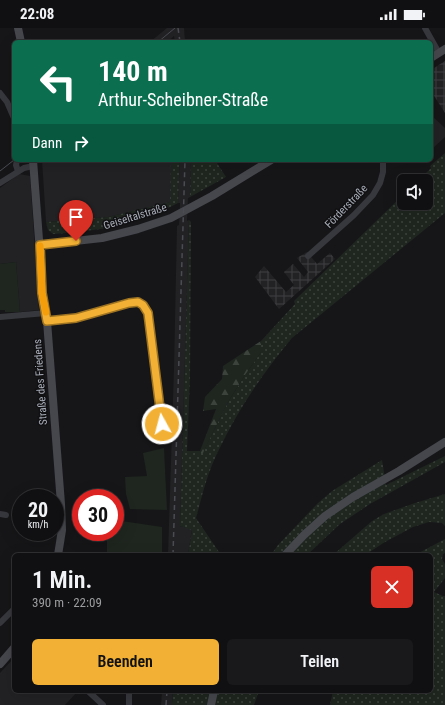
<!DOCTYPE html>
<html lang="de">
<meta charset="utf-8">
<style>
body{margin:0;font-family:"Roboto Condensed",sans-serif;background:#19191b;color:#f1f3f6;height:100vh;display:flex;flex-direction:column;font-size:15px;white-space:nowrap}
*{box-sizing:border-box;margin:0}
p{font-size:13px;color:#9c9d9f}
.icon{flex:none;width:22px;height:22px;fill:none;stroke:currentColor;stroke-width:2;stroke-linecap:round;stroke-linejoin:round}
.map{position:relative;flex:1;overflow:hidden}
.sheet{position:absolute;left:12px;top:525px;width:421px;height:140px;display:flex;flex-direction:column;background:#101012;border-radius:6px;box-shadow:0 4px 16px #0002,0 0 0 1px #303032}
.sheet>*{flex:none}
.hud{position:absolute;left:12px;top:12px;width:421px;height:122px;border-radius:6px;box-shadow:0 4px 16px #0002,0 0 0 1px #303032;background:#0b6e4f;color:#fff;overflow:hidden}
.buttons{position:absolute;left:397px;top:146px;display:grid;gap:8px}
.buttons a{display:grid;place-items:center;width:36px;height:36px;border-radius:6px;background:#101012;box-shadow:0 4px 16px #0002,0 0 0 1px #303032;font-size:20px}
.speed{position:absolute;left:12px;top:461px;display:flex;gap:8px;font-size:20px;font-weight:700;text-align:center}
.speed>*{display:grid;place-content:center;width:52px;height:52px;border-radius:50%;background:#101012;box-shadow:0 4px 16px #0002,0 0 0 1px #303032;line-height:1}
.speed small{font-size:10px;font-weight:400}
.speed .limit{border:6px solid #d22;background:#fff;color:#111}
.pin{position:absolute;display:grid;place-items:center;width:34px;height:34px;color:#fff;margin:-41px -17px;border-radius:50% 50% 50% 0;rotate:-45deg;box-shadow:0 0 4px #0007}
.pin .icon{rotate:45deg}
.me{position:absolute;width:44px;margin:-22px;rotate:353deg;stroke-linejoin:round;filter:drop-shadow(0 0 3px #0008)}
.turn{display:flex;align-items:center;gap:14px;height:84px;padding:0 20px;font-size:18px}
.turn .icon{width:52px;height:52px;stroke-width:2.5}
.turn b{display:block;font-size:28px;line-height:34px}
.then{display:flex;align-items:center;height:38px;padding:0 20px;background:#0003;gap:8px;font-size:15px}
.round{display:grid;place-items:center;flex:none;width:42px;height:42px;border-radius:6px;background:#19191b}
.summary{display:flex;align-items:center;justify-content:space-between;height:68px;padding:0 20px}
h1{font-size:24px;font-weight:600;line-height:30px}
.action{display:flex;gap:8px;margin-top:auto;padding:8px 20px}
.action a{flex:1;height:46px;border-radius:6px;background:#f2b134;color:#111;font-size:16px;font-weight:600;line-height:46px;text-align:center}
.action a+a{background:#19191b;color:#f1f3f6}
.status{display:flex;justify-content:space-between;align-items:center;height:28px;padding:0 20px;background:#101012;direction:ltr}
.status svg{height:11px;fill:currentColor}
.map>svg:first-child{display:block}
</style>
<div class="status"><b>22:08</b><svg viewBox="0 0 49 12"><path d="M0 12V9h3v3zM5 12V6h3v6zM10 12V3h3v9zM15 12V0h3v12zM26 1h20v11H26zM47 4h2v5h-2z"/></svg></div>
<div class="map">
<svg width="445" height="677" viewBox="0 0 445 677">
<defs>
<pattern id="industrial-grid" width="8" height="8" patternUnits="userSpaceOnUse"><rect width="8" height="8" fill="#222225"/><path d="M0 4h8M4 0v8" fill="none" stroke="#3f3f43"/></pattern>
<pattern id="grass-dots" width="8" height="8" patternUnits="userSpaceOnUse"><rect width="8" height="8" fill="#1e261f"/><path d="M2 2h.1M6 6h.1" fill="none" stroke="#3c433d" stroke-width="1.8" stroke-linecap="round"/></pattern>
<pattern id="forest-firs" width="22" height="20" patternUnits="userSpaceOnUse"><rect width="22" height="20" fill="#1e261f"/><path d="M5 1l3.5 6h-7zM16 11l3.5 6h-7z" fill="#3c433d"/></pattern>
</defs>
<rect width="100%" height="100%" fill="#161618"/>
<!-- built -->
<g fill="#222225">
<polygon points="167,0 184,0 185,14 175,14 174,8 167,14 150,14"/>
<polygon points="431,87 445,100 445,109 431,122"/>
<polygon points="42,132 171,132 171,174 108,189 46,194"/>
<polygon points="180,132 191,132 190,169 188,170 187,193 189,192 180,498 192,501 188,527 168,527 174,340 177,198 179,197 180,175 178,175"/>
<polygon points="19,146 30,148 39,282 20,284 16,234 0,236 0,160"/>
<polygon points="14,630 14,663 76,663 77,664 65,677 0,677 0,645"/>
<polygon points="162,663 173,663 172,677 161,677"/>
</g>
<!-- industrial -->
<g fill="url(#industrial-grid)">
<polygon points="445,33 445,85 431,63 431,42"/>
<polygon points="307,224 317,236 330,225 335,231 279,281 255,249 264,238 286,264 294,257 284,244 293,236 304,249 308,244 297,230"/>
</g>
<!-- grass -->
<g fill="url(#grass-dots)">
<path d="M445,125V185L292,310C260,348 232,391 212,437C205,454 201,472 196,490L221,527H188L192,502L180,498L189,192L191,194L190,349L187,423H200L202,426L228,374L245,347L261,324V313L295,276L294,273L404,166V175H426V153H418L431,140L430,138Z"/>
<path d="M171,132H180L178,175C152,189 123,199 93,202C80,204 67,205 53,206L48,202L46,194L108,189L170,174Z"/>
<polygon points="191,132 215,132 226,149 190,169"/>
<polygon points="445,428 445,434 370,476 340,496 307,527 271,527 278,517 318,475 332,463 382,432 386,457"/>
<polygon points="445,466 445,498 442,495 429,494 413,499 385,514 365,527 333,527 372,493 384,486 415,475"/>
<polygon points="445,511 445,525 443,526 442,531 445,536 445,550 434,564 443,568 445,568 445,677 330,677 333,663 431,663 431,527 415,527"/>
<polygon points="173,663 259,663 254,677 172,677"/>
</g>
<!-- forest -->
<polygon fill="url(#forest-firs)" points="261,313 261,324 245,347 228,374 214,402 202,427 200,423 216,381 203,383 205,369 222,351 223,338"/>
<!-- green -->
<g fill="#1e261f">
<polygon points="16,234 20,284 5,284 5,282 0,282 0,236"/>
<polygon points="164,420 167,482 130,481 126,466 125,449 147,448 143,425"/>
<polygon points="115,492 162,499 162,527 107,527 107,504 115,504"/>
</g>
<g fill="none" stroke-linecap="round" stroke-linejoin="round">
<!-- street -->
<g stroke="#37383d" stroke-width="6">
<polyline points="425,0 439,25"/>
<polyline points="0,65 7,74 14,90"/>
<polyline points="17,132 16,137 18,143"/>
<polyline points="0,155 24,140 33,138"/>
<polyline points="308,228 354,187 373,167 380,155 383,144 383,132"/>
<polyline points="0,289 46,285"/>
<polyline points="47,293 76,290 129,275 138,274 143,277 147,285 162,396 158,399"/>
<polyline points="0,486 6,487"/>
<polyline points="0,595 14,581"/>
<polyline points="88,663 103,677"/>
<polyline points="129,677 129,663"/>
</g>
<!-- secondary -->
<g stroke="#45474d" stroke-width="8">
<polyline points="18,0 21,14"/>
<polyline points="431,30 445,21"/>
<polyline points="33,132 40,225 42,265 47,293 61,476 62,502 58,527"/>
<polyline points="39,217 102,210 138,201 171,190 212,168 271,132"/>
<polyline points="285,527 304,507 325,488 353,469 399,443 445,414"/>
<polyline points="0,636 14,620"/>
<polyline points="211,677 214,663"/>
</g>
<!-- tram -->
<g stroke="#4a4c52" stroke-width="1">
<polyline points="158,14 175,0"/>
<polyline points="0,143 14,132"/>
</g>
<!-- rail -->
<g stroke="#4a4c52" stroke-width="1.5" stroke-dasharray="5 4" stroke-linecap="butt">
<polyline points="178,0 180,14"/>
<polyline points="173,527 185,132"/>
<polyline points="166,677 167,663"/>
</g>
</g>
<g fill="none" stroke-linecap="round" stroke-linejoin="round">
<defs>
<polyline id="route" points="76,213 40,217 42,265 47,293 76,290 129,275 138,274 143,277 148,285 162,396"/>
</defs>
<!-- route casing -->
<use href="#route" stroke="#9d7322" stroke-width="10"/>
<!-- route -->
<use href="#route" stroke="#f2b134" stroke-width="7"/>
<!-- slow -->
<polyline stroke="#f59e0b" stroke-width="7" points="40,218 42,265 46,284"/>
</g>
<g text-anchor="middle" stroke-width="3" stroke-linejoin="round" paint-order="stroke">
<!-- street labels -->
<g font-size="11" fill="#a8adb8" stroke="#111113">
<text transform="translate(346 178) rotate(-46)" y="4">Förderstraße</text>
<text transform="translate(135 188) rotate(-17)" y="4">Geiseltalstraße</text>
<text transform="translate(40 354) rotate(-94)" y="4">Straße des Friedens</text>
</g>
</g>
</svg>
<div class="buttons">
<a><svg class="icon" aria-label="sound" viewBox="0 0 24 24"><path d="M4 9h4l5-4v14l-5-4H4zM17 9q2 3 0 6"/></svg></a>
</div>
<div class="speed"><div>20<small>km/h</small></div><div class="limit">30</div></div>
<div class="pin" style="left:76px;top:213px;background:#d93025"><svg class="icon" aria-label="arrive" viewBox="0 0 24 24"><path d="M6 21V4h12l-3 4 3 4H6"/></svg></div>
<svg class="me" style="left:162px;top:396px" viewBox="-20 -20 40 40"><circle r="17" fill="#f2b134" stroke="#fff" stroke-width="3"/><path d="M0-11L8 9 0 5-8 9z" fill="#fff"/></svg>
<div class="hud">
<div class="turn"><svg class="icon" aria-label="left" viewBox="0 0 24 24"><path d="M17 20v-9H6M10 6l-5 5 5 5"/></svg><div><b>140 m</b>Arthur-Scheibner-Straße</div></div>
<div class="then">Dann<svg class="icon" aria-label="right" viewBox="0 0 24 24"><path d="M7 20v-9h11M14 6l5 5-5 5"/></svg></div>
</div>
<section class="sheet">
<div class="summary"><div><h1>1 Min.</h1><p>390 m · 22:09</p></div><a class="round" style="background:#d93025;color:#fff"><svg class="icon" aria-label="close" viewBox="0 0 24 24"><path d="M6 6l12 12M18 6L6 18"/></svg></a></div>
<div class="action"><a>Beenden</a><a>Teilen</a></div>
</section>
</div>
